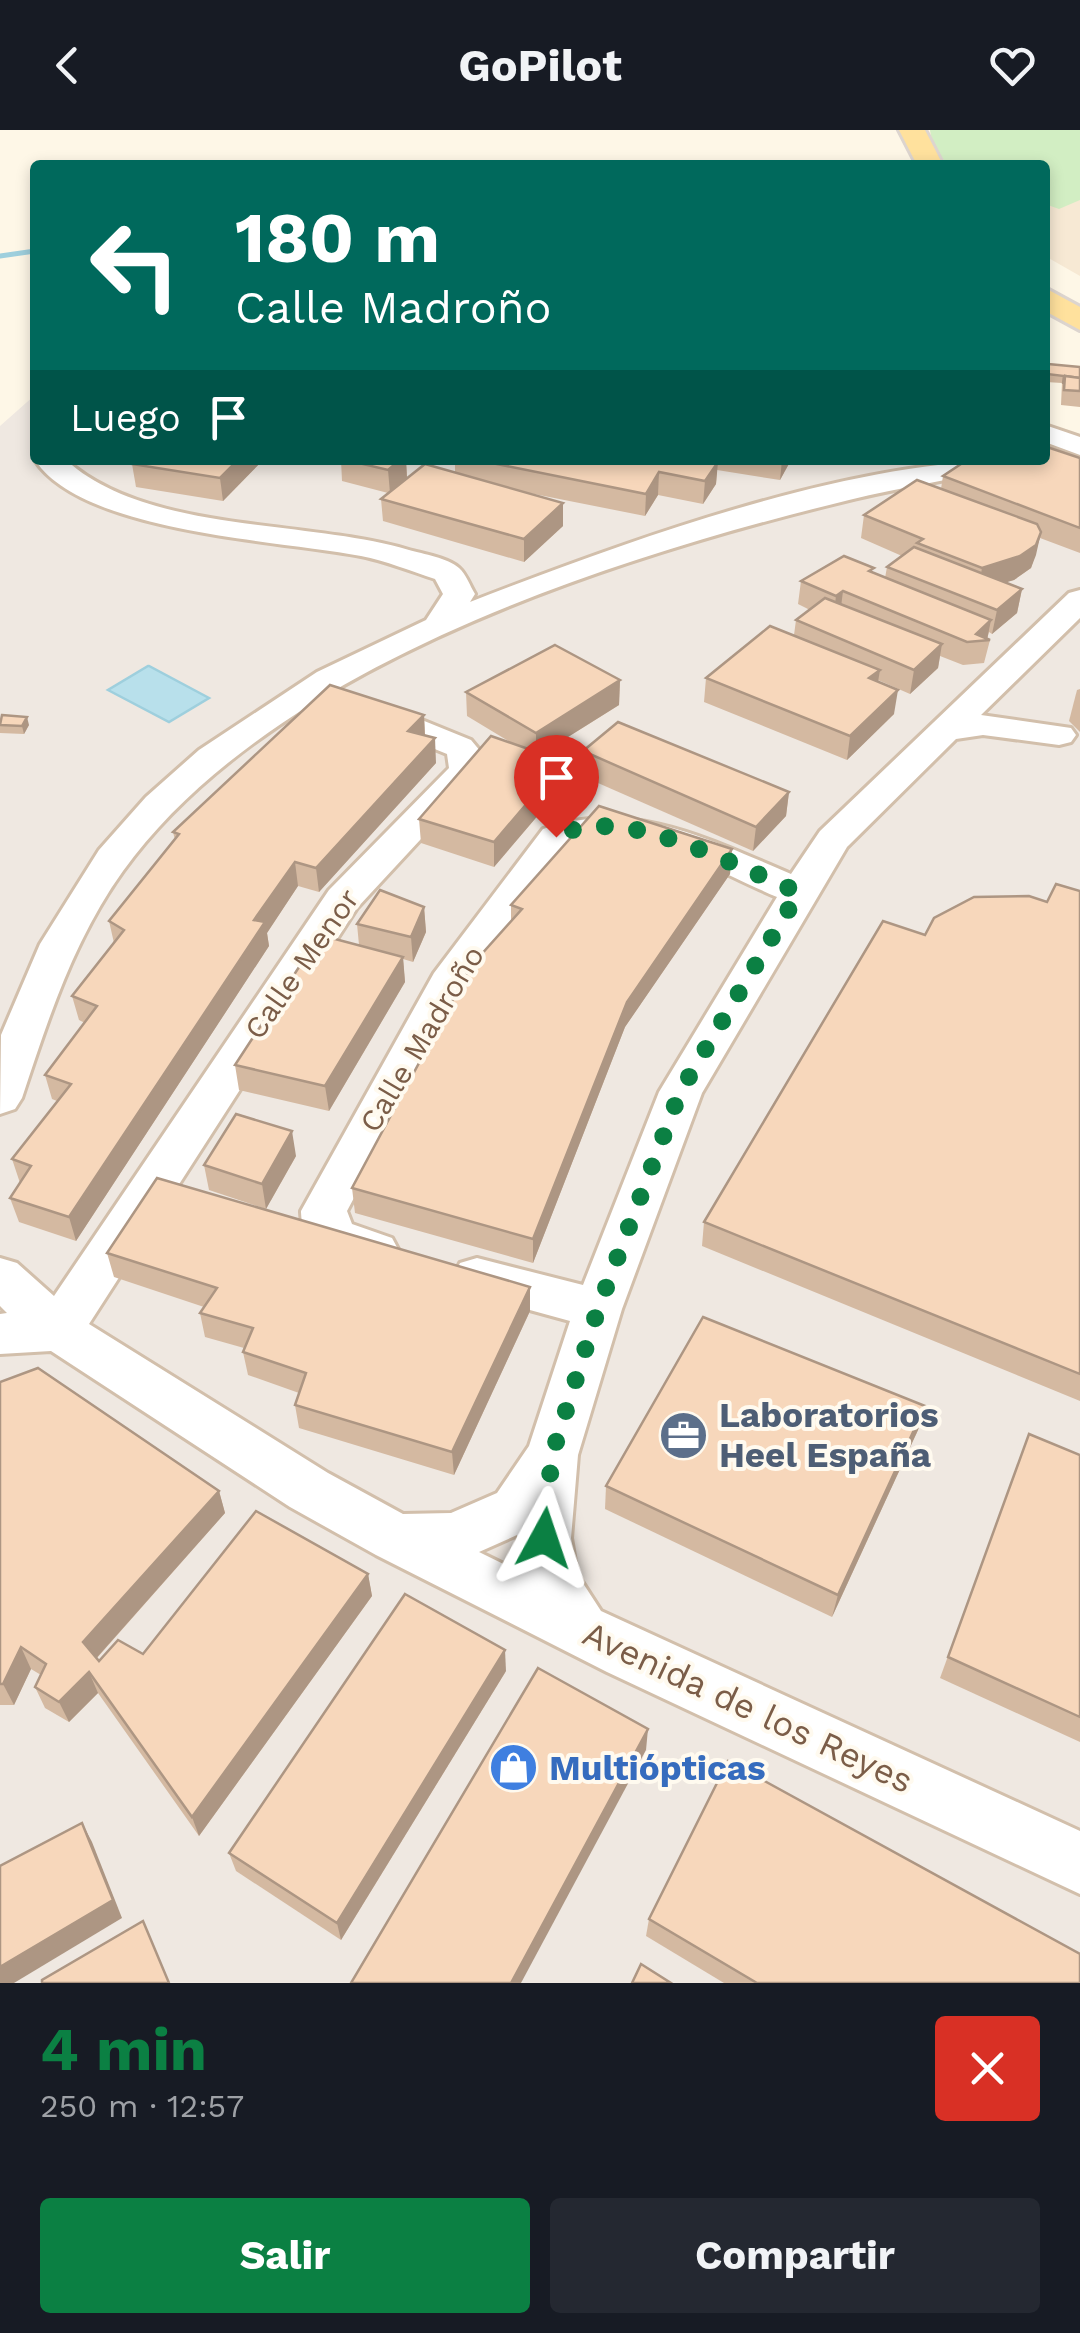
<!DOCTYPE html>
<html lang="es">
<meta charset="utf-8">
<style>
body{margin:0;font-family:"Work Sans",sans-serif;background:#242831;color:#f1f3f6;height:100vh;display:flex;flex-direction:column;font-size:38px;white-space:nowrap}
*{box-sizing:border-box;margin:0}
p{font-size:32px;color:#9ea1a6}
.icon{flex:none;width:55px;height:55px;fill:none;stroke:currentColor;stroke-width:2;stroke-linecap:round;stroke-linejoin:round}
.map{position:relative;height:1853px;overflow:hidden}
.side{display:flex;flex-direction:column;background:#171b24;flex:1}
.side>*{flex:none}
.guide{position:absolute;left:30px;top:30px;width:1020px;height:305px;border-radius:10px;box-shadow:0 5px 15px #0003;background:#00695c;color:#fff;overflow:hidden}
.pin{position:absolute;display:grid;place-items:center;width:85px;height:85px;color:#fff;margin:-102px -42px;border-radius:50% 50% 50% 0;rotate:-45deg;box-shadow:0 0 10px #0007}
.pin .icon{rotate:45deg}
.me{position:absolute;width:110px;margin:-55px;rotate:5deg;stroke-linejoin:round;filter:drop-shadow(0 0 8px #0008)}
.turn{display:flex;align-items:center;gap:35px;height:210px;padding:0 40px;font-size:45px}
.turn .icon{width:130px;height:130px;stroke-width:2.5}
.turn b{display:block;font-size:70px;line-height:85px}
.then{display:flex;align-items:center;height:95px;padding:0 40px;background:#0003;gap:20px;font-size:38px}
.round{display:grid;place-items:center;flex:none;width:105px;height:105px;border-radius:10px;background:#242831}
.headline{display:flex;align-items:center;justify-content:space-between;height:170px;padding:0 40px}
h1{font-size:60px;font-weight:700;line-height:75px;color:#0b8043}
.button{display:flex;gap:20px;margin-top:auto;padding:20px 40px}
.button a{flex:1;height:115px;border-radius:10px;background:#0b8043;color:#fff;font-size:40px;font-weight:700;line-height:115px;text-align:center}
.button a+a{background:#242831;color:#f1f3f6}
header{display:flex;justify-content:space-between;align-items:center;height:130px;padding:0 40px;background:#171b24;font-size:45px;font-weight:700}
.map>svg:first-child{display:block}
</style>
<header><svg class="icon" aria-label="back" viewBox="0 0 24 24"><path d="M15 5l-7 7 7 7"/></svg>GoPilot<svg class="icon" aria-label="heart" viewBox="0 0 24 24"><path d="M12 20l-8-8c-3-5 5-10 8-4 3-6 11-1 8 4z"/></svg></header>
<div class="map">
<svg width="1080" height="1853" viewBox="0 0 1080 1853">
<rect width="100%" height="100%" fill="#fef7e7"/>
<!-- residential -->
<polygon fill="#f7e9d4" points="930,0 1080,0 1080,146 1045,126 1045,35 948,35 932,16"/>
<!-- industrial -->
<polygon fill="#efe8e1" points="35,265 35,330 1045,330 1045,298 1080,311 1080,1853 0,1853 0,296"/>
<!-- green -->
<polygon fill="#d2eec3" points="930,0 1080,0 1080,70 1059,79 1045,74 1045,35 947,35 933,15"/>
<!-- water -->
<polygon fill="#b8e0eb" stroke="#9ecfdd" stroke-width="2.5" points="148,536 149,536 209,568 169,592 108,560"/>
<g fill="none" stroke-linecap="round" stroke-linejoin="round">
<!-- stream -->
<polyline stroke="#9ecfdd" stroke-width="5" points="0,126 35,121"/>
<defs>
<g id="minor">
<polygon points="1045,295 1080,307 1080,325 1045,312"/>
<path d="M35,330H66C148,404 306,389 409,420C423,424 448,428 459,438C466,444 470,456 475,464L470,472C627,411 848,330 1015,330L1011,336C957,349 902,357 849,370C611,428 271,536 123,741C74,809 48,889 22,968L15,979L0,984L1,905L40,814L99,720L146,667L199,620L317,542L426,490L443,464L435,449C411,441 386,431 361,426C279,410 83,403 35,330Z"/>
<path d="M1080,460V488L981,585L1071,598L1076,605L1071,612L1059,615L983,605L956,609L847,717L702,963L622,1179L578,1325L571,1408L577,1444L601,1481L1080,1701V1764L607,1542L376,1425L290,1377L51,1221L0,1224V1184L7,1183L0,1176V1128L17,1133L54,1166L329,760L449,638L447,624L361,589L356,582L361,575H385L471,610L486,628L484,641L357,778L89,1194L328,1343L403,1384L451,1383L497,1363L529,1316L570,1191L460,1161L453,1147L460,1133L477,1128L583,1155L659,962L777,767C715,741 637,691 569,715L465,859L347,1081L352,1094L392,1108L399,1121L392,1134C357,1146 300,1122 301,1081L434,843L543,699C630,668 711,710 791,744L820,701L1069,463ZM517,1405L522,1443L479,1422Z"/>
</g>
<g id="major">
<polygon points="899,0 925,0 943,35 917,35"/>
<polygon points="1045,158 1080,177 1080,200 1045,181"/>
</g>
</defs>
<!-- minor casing -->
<use href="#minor" stroke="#d2bfab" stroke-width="6"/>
<!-- major casing -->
<use href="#major" stroke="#ddd5cf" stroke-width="6"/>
<!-- minor -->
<use href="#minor" fill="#fff" fill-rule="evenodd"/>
<!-- major -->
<use href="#major" fill="#ffe19d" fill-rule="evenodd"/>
</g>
<!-- wall -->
<g fill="#d4b9a1">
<polygon points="1048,234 1080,237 1080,277 1061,275 1062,253 1046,252"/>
<polygon points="1080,328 1080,423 1040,408 1031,438 1014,450 1005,452 1022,459 1017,483 992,504 989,502 987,509 990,510 984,533 963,535 940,526 938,538 910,564 878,550 894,584 847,630 704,572 706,548 794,505 796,490 810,480 798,474 801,451 873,443 885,448 887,437 902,426 861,408 864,385 941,359 943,346"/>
<polygon points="137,330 263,330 223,371 136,357 132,334"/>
<polygon points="341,330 406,330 407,348 455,343 455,330 791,330 780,350 717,340 716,354 703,374 658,365 645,386 524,362 563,396 524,432 383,391 381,369 388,363 342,351"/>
<polygon points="620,550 619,575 541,624 563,631 563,656 494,737 421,713 419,689 515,615 467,586 466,562"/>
<polygon points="1080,559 1080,602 1069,591 1077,560"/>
<polygon points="424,585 425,605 436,633 319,762 298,756 267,803 269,816 76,1111 19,1092 10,1068 20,1053 12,1029 57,971 52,969 45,945 85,893 79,890 72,866 114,813 109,791 175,710 173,702"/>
<polygon points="0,589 29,595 24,604 0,603"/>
<polygon points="583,621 789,662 786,686 753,721 582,646"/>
<polygon points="732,719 730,744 625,897 533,1133 355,1083 352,1058 511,791 511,775"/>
<polygon points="1080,761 1080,1271 702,1116 704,1092 925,805 1047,772"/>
<polygon points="424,777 426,802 413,832 403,829 405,852 329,981 239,960 235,935 359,815 357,794"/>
<polygon points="296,1026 266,1079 209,1060 204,1035"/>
<polygon points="107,1123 530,1157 530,1181 454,1345 299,1298 295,1275 299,1263 248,1245 243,1222 244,1218 205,1207 200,1183 204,1177 114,1147"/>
<polygon points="0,1252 219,1361 225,1383 97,1528 99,1531 143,1524 368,1444 372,1466 199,1706 98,1563 69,1592 45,1578 35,1557 41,1545 31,1539 14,1575 0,1575"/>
<polygon points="925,1276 918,1300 832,1487 605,1379 606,1356"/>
<polygon points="1029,1304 1080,1325 1080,1612 940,1548"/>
<polygon points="506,1541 341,1810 236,1741 229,1723"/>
<polygon points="649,1789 1080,1853 724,1853 646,1806"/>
</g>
<!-- shaded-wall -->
<g fill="#ad9683">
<polygon points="238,330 263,330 223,371 220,348"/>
<polygon points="400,330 406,330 407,348 390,363 388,340"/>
<polygon points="782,330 791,330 780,350"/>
<polygon points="718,332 716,354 703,374 705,351"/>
<polygon points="659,342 658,365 645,386 646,364"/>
<polygon points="563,373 563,396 524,432 524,409"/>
<polygon points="1041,402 1036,425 1031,438 1014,450 978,461 982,438"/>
<polygon points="1022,459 1017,483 992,504 997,480"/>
<polygon points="843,461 840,485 833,489 836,466"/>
<polygon points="991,490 987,510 976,504"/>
<polygon points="942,514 938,538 910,564 914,540"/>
<polygon points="880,540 876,564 869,548"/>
<polygon points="620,550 619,575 536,627 536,603"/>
<polygon points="898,560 894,584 847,630 850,606"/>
<polygon points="424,585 425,609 408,601"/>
<polygon points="27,587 29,595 24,604 22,596"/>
<polygon points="435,608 436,633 319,762 316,738"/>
<polygon points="563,631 563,656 494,737 494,712"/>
<polygon points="789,662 786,686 753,721 756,697"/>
<polygon points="732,719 730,744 625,897 533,1133 533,1109 627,872"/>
<polygon points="295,732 298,756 267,803 269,816 76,1111 69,1087 254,790"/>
<polygon points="424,777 426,802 413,832 411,807"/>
<polygon points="403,827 405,852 329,981 325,956"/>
<polygon points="292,1001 296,1026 266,1079 262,1054"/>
<polygon points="530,1157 530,1181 454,1345 452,1322"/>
<polygon points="925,1276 918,1300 832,1487 838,1465"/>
<polygon points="219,1361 225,1383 92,1533 83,1512"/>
<polygon points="368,1444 372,1466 199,1706 192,1687"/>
<polygon points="21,1517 31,1539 14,1575 3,1554"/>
<polygon points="505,1520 506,1541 341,1810 337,1793"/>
<polygon points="89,1542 98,1563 69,1592 59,1572"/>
<polygon points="648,1599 646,1620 521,1853 511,1853"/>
<polygon points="82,1693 92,1712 122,1788 14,1853 0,1853 0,1837"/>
</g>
<!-- building -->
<g fill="#f7d7bb" stroke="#ad9683" stroke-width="2.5">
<polygon points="1048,234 1080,237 1080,248 1065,246 1063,254 1064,246 1047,244"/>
<polygon points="1065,246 1080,248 1080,261 1064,260"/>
<polygon points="1050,318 1080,328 1080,398 943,346 967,330 1045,330 1045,322"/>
<polygon points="137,330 238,330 220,348 132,334"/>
<polygon points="346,330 400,330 388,340"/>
<polygon points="477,330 709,330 718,332 705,351 659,342 646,364"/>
<polygon points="425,334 563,373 524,409 381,369"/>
<polygon points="917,350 1037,394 1041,402 1036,415 1020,426 982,438 917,413 923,409 864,385"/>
<polygon points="914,417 1022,459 997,480 887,437"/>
<polygon points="844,426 874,438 869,441 991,490 976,504 990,510 967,512 843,461 836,466 801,451"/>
<polygon points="825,468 942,514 914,540 796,490"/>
<polygon points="770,496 880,540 869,548 898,560 850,606 706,548"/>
<polygon points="555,515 620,550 536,603 466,562"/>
<polygon points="330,555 424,585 408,601 435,608 316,738 295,732 254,790 265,792 69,1087 10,1068 31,1036 12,1029 71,954 45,945 97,876 72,866 124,800 109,791 179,704 173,702"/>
<polygon points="2,585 27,587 22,596 0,595"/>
<polygon points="618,592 789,662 756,697 583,621"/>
<polygon points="491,606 563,631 494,712 419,689"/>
<polygon points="599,676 732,719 627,872 533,1109 352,1058 471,836 522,779 511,775"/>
<polygon points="1056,754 1080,761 1080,1244 704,1092 883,791 925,805 934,788 974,767 1029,766 1047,772"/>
<polygon points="380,760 424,777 411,807 357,794"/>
<polygon points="320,805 403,827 325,956 235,935"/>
<polygon points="236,984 292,1001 262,1054 204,1035"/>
<polygon points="157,1048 530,1157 452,1322 295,1275 306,1243 243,1222 253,1198 200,1183 217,1158 107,1123"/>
<polygon points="703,1187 925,1276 838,1465 606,1356"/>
<polygon points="38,1238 219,1361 83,1512 99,1531 118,1510 143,1524 256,1381 368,1444 192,1687 89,1542 59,1572 35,1557 46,1534 21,1517 3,1554 0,1554 0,1252"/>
<polygon points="1029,1304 1080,1325 1080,1587 948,1527"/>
<polygon points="405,1464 505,1520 337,1793 229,1723"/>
<polygon points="538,1538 648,1599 511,1853 351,1853"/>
<polygon points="728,1631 1080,1824 1080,1853 757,1853 649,1789"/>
<polygon points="82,1693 113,1770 0,1837 0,1736"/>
<polygon points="143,1791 169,1853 42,1853 42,1850"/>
<polygon points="641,1834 671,1853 632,1853"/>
</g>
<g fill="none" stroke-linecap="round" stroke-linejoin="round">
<!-- route -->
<path stroke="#0b8043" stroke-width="18" stroke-dasharray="0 32.4" d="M544,1408L552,1325L598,1179L680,962L799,762C735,737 620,670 556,707"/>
</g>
<!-- icons -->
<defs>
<symbol id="office-disc" viewBox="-11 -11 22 22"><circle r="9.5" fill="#5c6f8a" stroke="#fffaef"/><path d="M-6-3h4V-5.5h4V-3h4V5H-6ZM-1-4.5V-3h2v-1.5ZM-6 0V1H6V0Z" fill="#fff"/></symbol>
<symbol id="shop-disc" viewBox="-11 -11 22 22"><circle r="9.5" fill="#3f7fe0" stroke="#fffaef"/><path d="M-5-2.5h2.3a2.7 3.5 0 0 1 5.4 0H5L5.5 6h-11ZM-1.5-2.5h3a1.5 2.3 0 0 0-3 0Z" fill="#fff"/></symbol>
</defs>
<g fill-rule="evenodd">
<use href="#office-disc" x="656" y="1278" width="55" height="55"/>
<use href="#shop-disc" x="486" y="1610" width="55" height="55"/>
</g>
<g text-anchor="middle" stroke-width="8" stroke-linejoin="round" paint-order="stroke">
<!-- street labels -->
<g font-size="30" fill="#7b5d48" stroke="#fffaef">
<text transform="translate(302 834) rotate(-55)" y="10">Calle Menor</text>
<text transform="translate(422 909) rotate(-59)" y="10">Calle Madroño</text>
</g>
<!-- near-service labels -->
<g font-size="35" font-weight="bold" fill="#4e5e75" stroke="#fffaef" text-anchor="start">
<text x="719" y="1297">Laboratorios<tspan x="719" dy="40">Heel España</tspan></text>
</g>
<!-- near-street labels -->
<g font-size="35" fill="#7b5d48" stroke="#fffaef">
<text transform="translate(748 1577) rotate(25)" y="12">Avenida de los Reyes</text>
</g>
<!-- near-shop labels -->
<g font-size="35" font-weight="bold" fill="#366cbe" stroke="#fffaef" text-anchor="start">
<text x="549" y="1650">Multiópticas</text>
</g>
</g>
</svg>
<div class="pin" style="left:556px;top:707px;background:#d93025"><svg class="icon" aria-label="arrive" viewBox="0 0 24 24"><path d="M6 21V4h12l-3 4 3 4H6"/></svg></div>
<svg class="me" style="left:544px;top:1408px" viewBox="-20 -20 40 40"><path d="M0-17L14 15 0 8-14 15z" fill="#0b8043" stroke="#fff" stroke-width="4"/></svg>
<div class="guide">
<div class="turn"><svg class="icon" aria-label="left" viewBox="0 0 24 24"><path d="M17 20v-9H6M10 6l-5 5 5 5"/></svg><div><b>180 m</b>Calle Madroño</div></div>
<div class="then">Luego<svg class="icon" aria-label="arrive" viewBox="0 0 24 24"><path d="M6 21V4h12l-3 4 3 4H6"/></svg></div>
</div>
</div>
<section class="side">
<div class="headline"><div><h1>4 min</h1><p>250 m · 12:57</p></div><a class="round" style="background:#d93025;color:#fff"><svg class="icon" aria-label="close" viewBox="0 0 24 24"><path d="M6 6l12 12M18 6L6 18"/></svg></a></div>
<div class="button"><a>Salir</a><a>Compartir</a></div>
</section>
